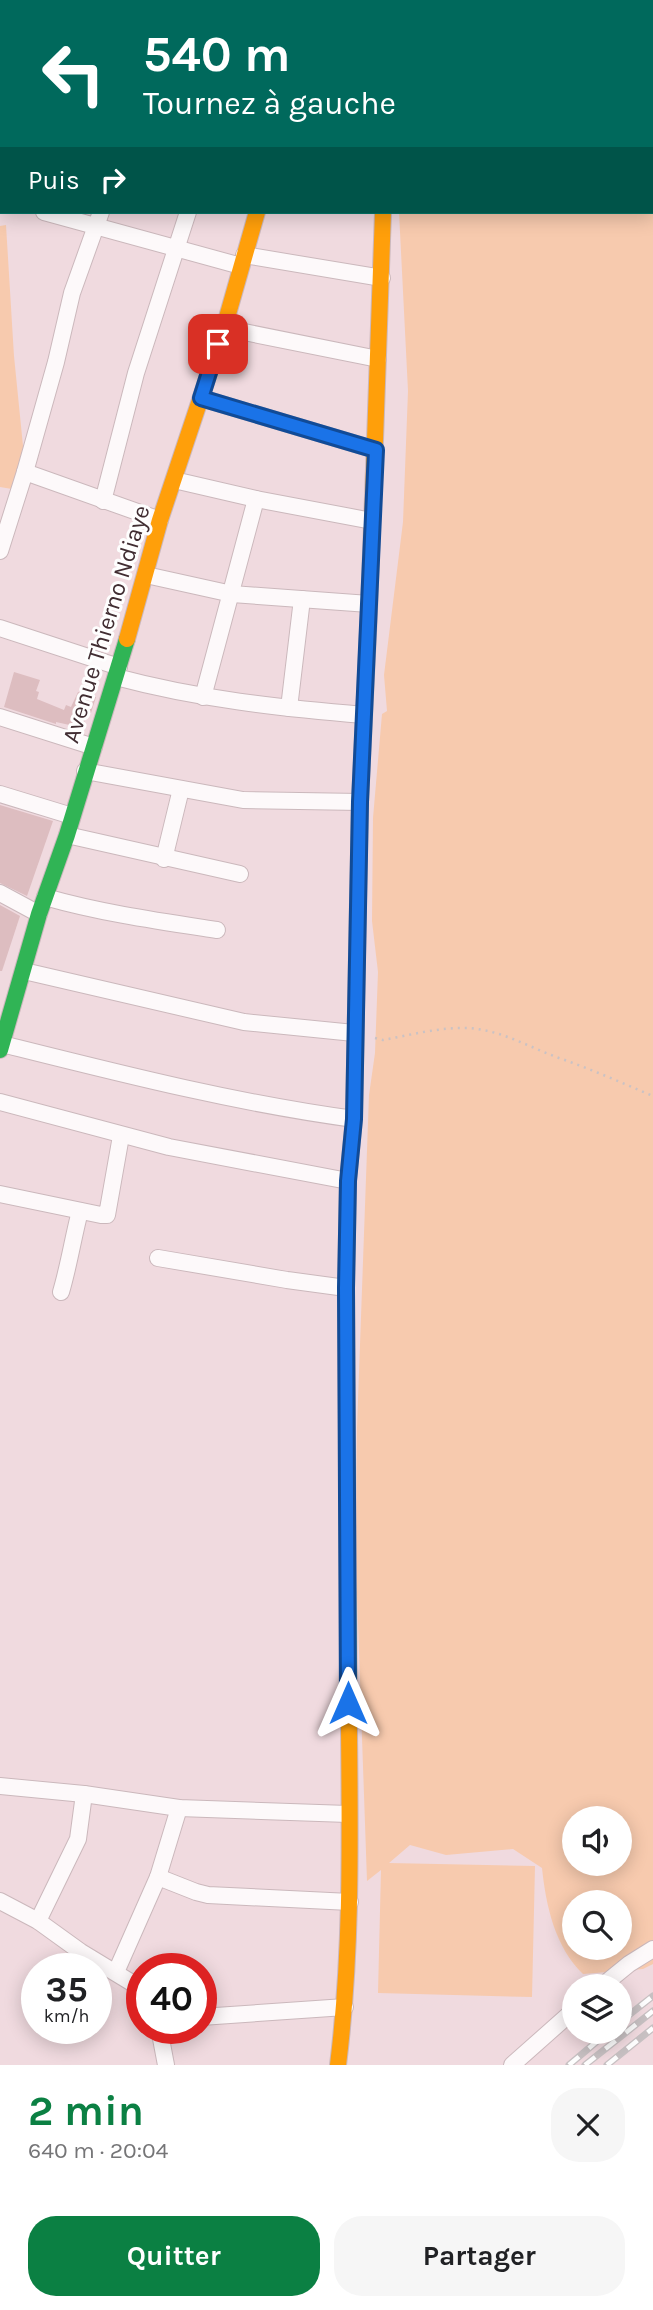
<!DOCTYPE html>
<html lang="fr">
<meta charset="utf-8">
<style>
body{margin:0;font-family:Karla,sans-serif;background:#f6f6f6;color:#202124;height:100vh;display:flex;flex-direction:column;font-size:26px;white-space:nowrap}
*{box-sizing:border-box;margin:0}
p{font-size:23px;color:#757577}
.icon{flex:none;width:38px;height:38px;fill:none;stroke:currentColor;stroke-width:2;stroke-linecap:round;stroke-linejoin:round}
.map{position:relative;height:2065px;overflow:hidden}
.sheet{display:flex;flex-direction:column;background:#fff;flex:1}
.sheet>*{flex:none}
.banner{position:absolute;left:0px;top:0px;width:654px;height:214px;box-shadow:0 4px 18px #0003;background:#00695c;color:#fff;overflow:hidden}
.controls{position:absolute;left:562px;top:1806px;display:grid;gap:14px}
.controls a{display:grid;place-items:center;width:70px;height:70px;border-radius:50%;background:#fff;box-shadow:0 4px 18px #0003;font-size:35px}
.speed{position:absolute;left:21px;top:1953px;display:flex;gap:14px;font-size:35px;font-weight:700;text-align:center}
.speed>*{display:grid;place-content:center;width:91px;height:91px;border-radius:50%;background:#fff;box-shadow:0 4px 18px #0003;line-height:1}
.speed small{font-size:18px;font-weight:400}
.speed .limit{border:10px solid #d22;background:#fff;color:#111}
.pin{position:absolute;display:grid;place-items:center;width:60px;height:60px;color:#fff;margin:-30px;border-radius:14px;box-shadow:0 4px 10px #0006}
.me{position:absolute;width:77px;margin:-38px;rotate:0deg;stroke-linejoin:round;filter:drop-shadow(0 0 5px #0008)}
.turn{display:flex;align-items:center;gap:24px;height:147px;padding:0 28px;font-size:32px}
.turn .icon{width:91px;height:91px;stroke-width:2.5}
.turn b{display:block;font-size:49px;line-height:60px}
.then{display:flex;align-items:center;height:66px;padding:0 28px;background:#0003;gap:14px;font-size:26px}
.round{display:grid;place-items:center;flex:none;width:74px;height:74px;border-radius:28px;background:#f6f6f6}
.head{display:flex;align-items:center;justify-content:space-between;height:119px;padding:0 28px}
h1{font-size:42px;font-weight:700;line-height:52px;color:#0b8043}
.cta{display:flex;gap:14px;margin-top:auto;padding:14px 28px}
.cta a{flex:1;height:80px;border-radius:28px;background:#0b8043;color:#fff;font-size:28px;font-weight:700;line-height:80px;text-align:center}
.cta a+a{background:#f6f6f6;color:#202124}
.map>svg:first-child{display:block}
</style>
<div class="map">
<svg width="653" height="2065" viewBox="0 0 653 2065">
<rect width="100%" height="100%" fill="#f0dadf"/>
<!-- green -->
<g fill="#f7caae" fill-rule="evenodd">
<path d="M389,0H653V1964L643,1969L583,1974C555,1947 546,1906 542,1868L513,1849L446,1855L410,1845L389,1863L535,1866L532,1997L378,1993L381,1870L367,1881L356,1565L357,1428L369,1095L375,1053L378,972L372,921L373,818L382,714L387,711L384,675L403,522L408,391L399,212H653V2H389ZM574,1818H620V1864H574ZM574,1902H620V1948H574Z"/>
<polygon points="6,225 14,356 24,456 12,489 0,487 0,226"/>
</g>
<!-- building -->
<g fill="#ddbdc0">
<polygon points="14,672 40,680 36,691 39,692 37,699 64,710 66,705 71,707 78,692 96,697 91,713 87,711 83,728 56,722 56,724 4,707"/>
<polygon points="0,805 53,821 27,896 0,883"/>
<polygon points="0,905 20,916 2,971 0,971"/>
</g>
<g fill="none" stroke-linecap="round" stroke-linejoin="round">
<defs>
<g id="street">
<polyline points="12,0 12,2"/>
<polyline points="85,0 86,2"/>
<polyline points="171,0 171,2"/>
<polyline points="289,0 294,2"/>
<polyline points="264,2 265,0"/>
<polyline points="320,2 320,0"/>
<polyline points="381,2 381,0"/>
<polyline points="0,156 2,155"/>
<polyline points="44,212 241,266"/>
<polyline points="244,255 382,278"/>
<polyline points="224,328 378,359"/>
<polyline points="201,398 376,450"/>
<polyline points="25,472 160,520"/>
<polyline points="174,480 256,499 372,521"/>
<polyline points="103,501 136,373 188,212"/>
<polyline points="0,551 25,472 56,362 72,293 101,212"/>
<polyline points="146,575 232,594 369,604"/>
<polyline points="0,628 119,667"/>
<path d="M116,677C198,699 280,708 364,715"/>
<polyline points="203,697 256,499"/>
<polyline points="289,708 302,599"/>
<polyline points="0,717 94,747"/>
<polyline points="85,771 243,800 360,802"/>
<polyline points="0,794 72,816"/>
<polyline points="67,835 240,874"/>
<polyline points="164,859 181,789"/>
<polyline points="0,893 39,914"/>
<path d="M45,897C101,913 158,921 217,930"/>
<polyline points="24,971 244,1022 354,1033"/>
<path d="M2,1044C118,1073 235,1103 354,1119"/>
<polyline points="0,1102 169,1147 348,1181"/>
<polyline points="0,1194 101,1215 107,1215 121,1136"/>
<polyline points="158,1258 287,1280 346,1288"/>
<path d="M61,1292C69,1265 73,1238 80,1211"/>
<polyline points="0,1786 84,1794 179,1808 348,1814"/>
<polyline points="158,1877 196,1892 208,1895 350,1902"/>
<polyline points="0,1901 38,1921 81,1952 142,1989"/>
<polyline points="38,1921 78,1839 84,1794"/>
<polyline points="116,1972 158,1877 179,1808"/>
<polyline points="602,1986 629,1964 653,1949"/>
<polyline points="201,2017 345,2007"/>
<polyline points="159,2028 166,2065"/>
<polyline points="512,2065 574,2010"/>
</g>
<g id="fast">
<polyline points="358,902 360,802 369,611"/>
<polyline points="0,1050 39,914 67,835 127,639"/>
<polyline points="348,1179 346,1288 349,1726"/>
</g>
<g id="slow">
<polyline points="369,611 383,212"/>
<polyline points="127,639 160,520 224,328 257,212"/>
<path d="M338,2065C352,1952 350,1840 349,1726"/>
</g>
<polyline id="jam" points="348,1179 354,1119 358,902"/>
</defs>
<!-- street casing -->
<use href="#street" stroke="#cbb8bc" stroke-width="18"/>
<!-- fast casing -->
<use href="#fast" stroke="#cbb8bc" stroke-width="18"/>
<!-- slow casing -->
<use href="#slow" stroke="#cbb8bc" stroke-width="18"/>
<!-- jam casing -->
<use href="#jam" stroke="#cbb8bc" stroke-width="18"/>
<!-- path -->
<path stroke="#cac2c4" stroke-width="2.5" stroke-dasharray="2 5" stroke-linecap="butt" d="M375,1038L383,1040C410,1035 440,1027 468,1028C501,1030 529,1047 559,1058C591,1069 622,1083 653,1096"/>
<!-- street -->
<use href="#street" stroke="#fdf9fa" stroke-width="16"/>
<!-- fast -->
<use href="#fast" stroke="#30b455" stroke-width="16"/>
<!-- slow -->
<use href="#slow" stroke="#ff9f0a" stroke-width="16"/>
<!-- jam -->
<use href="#jam" stroke="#e5322d" stroke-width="16"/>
<defs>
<g id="rail">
<polyline points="620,2022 653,1996"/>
<polyline points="569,2065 608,2032"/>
<polyline points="585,2065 653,2011"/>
<polyline points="607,2065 653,2028"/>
</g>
</defs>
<!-- rail casing -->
<use href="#rail" stroke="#c7c0c2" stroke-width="7"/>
<!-- rail -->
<use href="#rail" stroke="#fefefe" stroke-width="4.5" stroke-dasharray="13" stroke-linecap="butt"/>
</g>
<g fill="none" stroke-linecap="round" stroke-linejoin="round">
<defs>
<polyline id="route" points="218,344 201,398 376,450 360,802 354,1119 348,1181 346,1288 348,1703"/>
</defs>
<!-- route casing -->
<use href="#route" stroke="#114b97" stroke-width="18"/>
<!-- route -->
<use href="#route" stroke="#1a73e8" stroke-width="12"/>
</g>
<g text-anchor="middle" stroke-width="6" stroke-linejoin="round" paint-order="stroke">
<!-- street labels -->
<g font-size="24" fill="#412d32" stroke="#fefefe">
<text transform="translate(106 624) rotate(-73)" y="8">Avenue Thierno Ndiaye</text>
</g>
</g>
</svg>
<div class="controls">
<a><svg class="icon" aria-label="sound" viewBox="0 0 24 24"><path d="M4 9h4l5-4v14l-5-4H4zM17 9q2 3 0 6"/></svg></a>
<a><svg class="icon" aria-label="search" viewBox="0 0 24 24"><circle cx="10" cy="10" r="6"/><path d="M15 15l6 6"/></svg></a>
<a><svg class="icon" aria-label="layers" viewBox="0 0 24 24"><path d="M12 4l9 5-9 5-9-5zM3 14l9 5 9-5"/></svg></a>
</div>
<div class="speed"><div>35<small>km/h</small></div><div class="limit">40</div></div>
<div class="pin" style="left:218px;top:344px;background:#d93025"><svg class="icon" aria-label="arrive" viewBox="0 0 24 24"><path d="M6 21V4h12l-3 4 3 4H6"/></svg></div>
<svg class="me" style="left:348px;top:1703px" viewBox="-20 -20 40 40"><path d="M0-17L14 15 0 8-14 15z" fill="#1a73e8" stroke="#fff" stroke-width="4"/></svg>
<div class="banner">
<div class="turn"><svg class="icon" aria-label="left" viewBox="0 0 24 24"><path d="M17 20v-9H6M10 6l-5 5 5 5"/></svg><div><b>540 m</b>Tournez à gauche</div></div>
<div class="then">Puis<svg class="icon" aria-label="right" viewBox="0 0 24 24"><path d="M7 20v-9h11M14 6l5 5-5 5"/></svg></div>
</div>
</div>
<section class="sheet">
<div class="head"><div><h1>2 min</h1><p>640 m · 20:04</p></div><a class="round"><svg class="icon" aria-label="close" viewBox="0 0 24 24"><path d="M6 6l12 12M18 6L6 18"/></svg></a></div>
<div class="cta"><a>Quitter</a><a>Partager</a></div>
</section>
